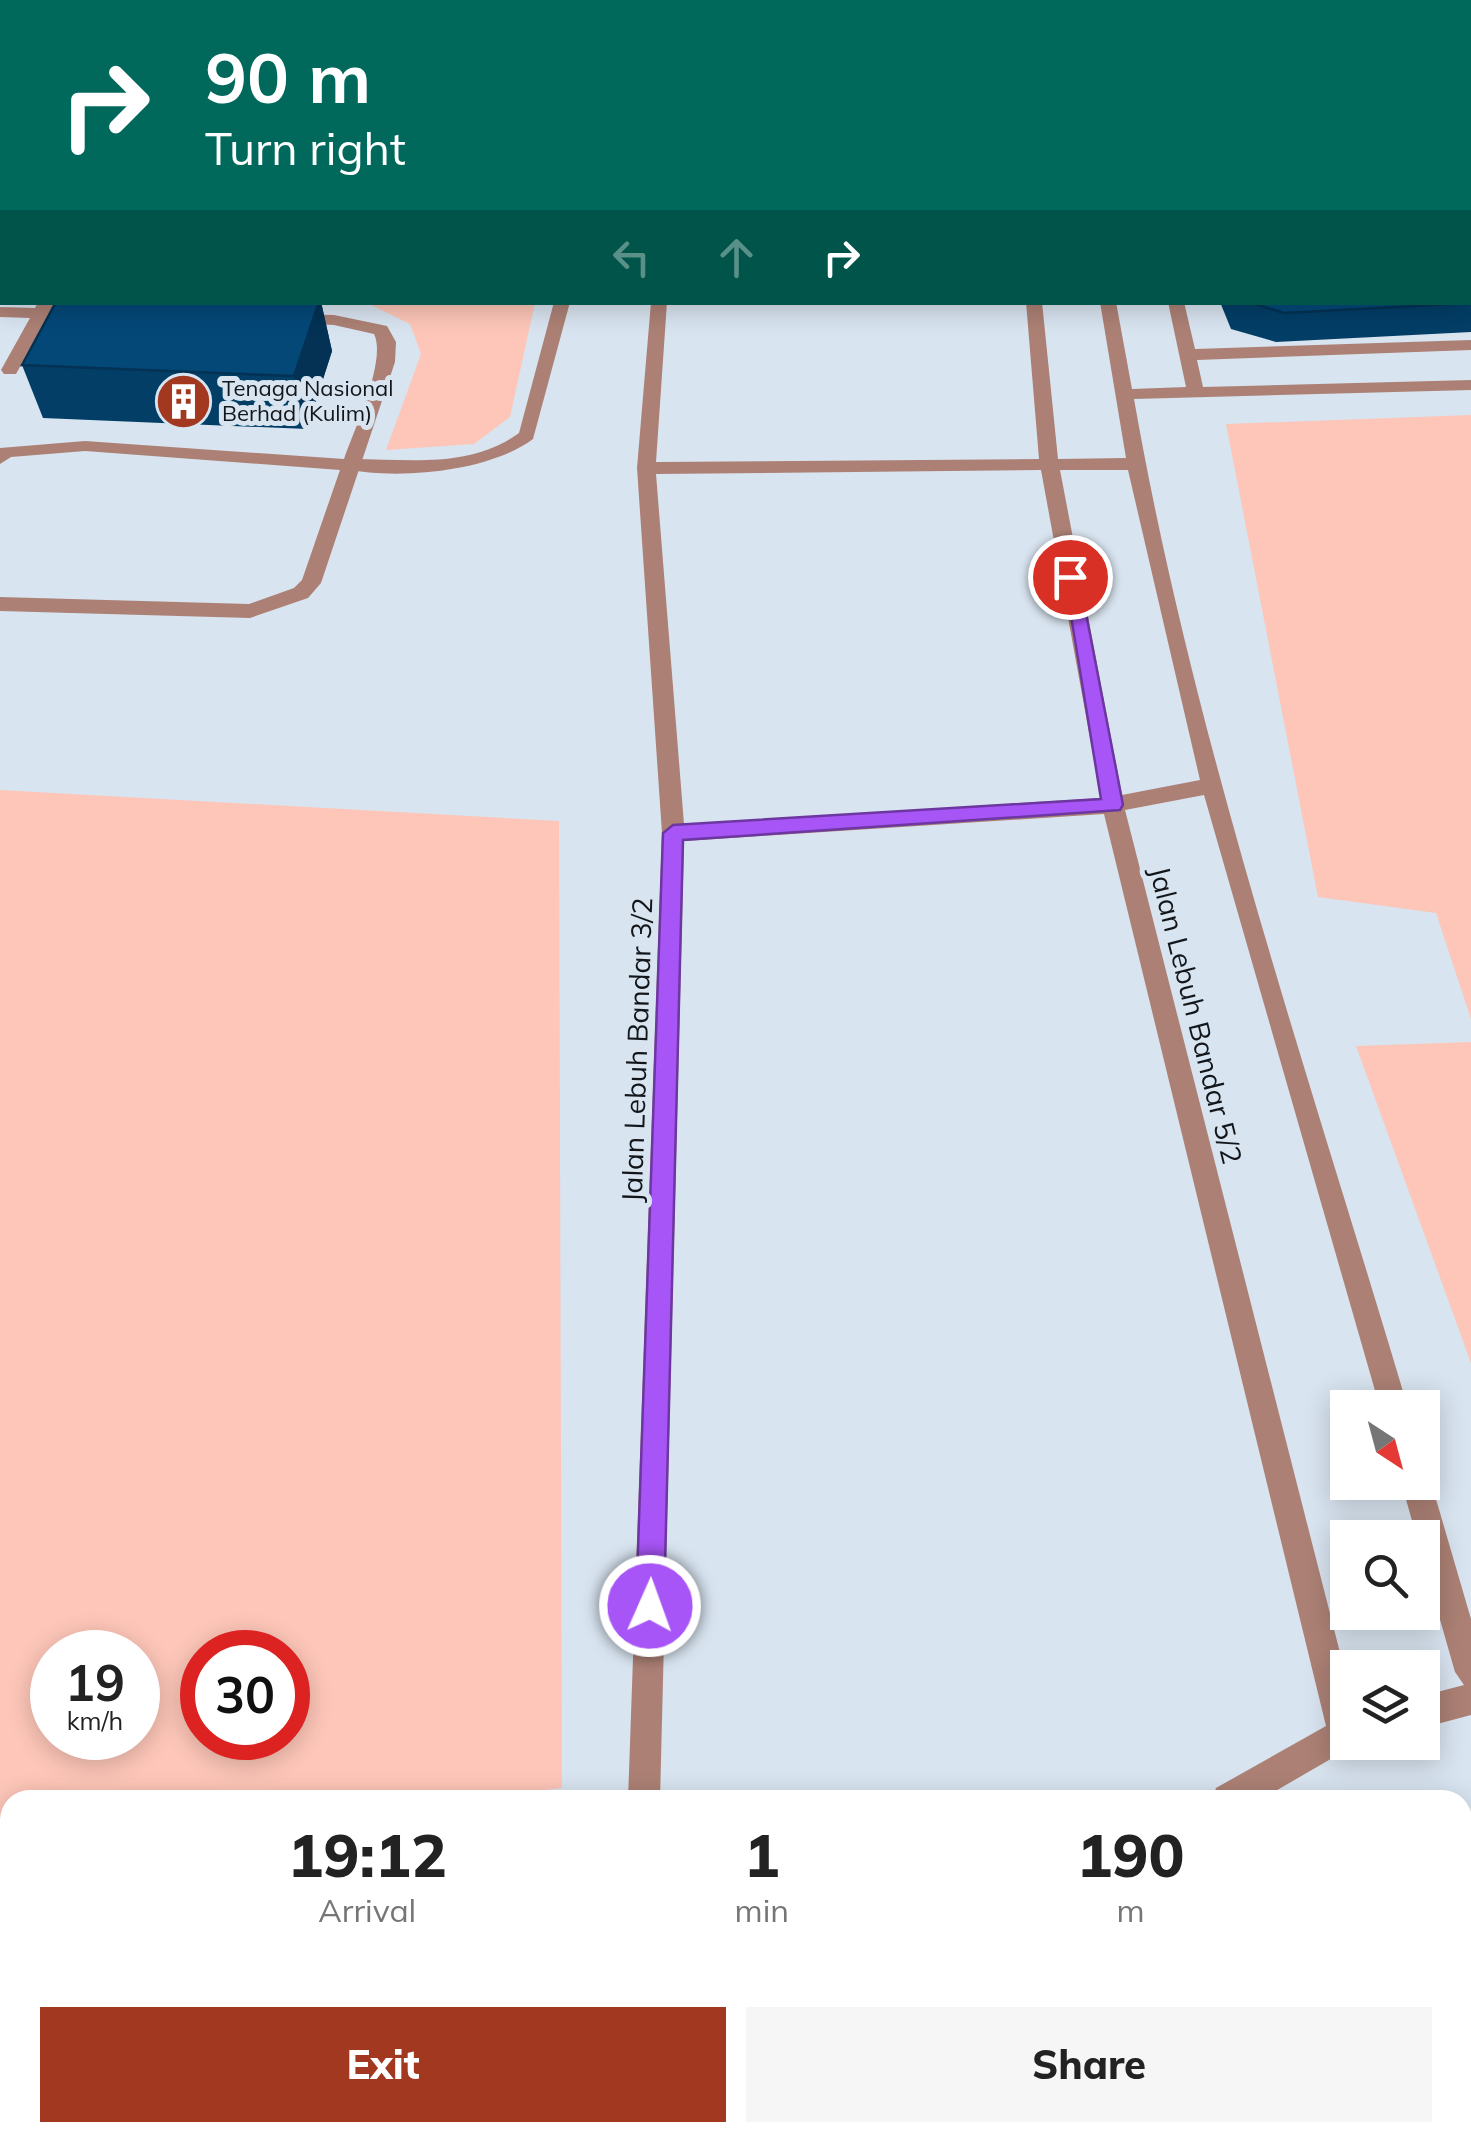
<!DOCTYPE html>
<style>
body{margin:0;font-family:Mulish,sans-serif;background:#f6f6f6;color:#222;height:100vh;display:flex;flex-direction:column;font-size:38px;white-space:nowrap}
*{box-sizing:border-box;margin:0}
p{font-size:32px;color:#767676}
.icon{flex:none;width:55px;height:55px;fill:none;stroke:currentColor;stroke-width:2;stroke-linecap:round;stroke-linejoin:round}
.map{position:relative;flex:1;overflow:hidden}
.drawer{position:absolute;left:0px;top:1790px;width:1472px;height:352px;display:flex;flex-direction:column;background:#fff;border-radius:30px 30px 0 0;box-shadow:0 5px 25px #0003}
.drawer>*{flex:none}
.hud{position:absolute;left:0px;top:0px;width:1472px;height:305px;box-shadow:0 5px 25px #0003;background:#00695c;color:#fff;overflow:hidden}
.needle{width:65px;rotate:144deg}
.tools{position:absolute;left:1330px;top:1390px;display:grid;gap:20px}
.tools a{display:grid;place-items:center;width:110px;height:110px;border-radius:0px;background:#fff;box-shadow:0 5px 25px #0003;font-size:50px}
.speed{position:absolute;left:30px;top:1630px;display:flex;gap:20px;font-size:50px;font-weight:700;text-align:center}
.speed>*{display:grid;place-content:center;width:130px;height:130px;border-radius:50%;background:#fff;box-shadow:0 5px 25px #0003;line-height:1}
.speed small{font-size:25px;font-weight:400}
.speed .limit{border:15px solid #d22;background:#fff;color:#111}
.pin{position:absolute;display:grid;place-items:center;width:85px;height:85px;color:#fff;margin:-42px;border:5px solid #fff;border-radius:50%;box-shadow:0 2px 10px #0007}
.me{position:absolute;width:110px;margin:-55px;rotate:2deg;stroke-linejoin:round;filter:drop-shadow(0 0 8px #0008)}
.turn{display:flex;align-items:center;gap:35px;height:210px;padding:0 40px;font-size:45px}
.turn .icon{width:130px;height:130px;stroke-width:2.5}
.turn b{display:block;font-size:70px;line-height:85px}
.lanes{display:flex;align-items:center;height:95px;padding:0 40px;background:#0003;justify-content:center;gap:50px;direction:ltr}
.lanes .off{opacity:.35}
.eta{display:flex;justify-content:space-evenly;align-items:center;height:170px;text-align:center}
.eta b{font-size:60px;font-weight:800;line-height:70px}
.button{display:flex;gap:20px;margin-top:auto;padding:20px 40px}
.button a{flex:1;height:115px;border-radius:0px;background:#a1381f;color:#fff;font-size:40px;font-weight:800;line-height:115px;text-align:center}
.button a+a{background:#f6f6f6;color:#222}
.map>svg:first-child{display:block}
</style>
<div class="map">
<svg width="1471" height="2142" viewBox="0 0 1471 2142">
<rect width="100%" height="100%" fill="#d8e4f0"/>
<!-- green -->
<g fill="#fdc6b8" fill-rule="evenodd">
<polygon points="367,303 535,303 510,417 474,444 386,450 421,354 410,324"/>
<polygon points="1471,415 1471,1019 1436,913 1318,897 1226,424"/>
<path d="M0,790L559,821L562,1788L465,1800H10V1856L0,1857ZM138,1652V1738H52V1652ZM288,1652V1738H202V1652Z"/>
<polygon points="1471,1042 1471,1363 1356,1046"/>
</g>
<!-- forest -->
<polygon fill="#e07d66" points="0,0 684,0 2,2 0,103"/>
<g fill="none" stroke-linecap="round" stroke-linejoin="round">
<!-- lane -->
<g fill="#ac8075" fill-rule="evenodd">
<rect x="0" y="271" width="2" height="10"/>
<polygon points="38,302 55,302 52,308 80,309 88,314 80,319 47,318 16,374 4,374 1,370 30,318 0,317 0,307 35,308"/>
<path d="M295,314L334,315L387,326L396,342L395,362L321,583L308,598L250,618L0,611V597L249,604L294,588L302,580L340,470L85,451L11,457L0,464V448L85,441L344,459C354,430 387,360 374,334L334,325L289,323L287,319Z"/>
</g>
<!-- street -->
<g fill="#ac8075" fill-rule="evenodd">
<rect x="1470" y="34" width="1" height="8"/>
<polygon points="0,175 2,176 2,185 0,185"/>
<path d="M554,302H570L533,439C489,472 399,480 345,469L343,465L352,459C409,459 470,469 519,433Z"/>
<path d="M651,302H667L656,462L1039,459L1026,302H1042L1058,459L1126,458L1100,302H1116L1132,389L1186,387L1168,302H1184L1195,349L1471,340V350L1197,360L1203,387L1471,380V390L1134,399C1194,742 1309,1075 1408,1408H1380L1204,795L1125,810L1348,1684V1742H1360L1260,1800H1212L1216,1788L1326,1726L1104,814L684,841L660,1800H628L662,833L637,468ZM1041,470L1101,798L684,824L656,474ZM1060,470H1128L1200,780L1122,795Z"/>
<polygon points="1422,1470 1431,1482 1471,1619 1471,1715 1422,1728 1422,1696 1464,1685 1455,1672 1422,1557 1422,1538 1417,1538 1401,1482 1422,1482"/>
<polygon points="10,2086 10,2122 0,2124 0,2088"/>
</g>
<!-- secondary -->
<g fill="#8d5041" fill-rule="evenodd">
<rect x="1470" y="90" width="1" height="8"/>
<rect x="0" y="122" width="2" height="8"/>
</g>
</g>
<!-- wall -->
<g fill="#033e67">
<polygon points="1471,237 1471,332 1276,342 1231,329 1220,302 1470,302"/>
<polygon points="56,302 321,302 332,351 307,429 43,418 22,365"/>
</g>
<!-- shaded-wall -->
<polygon fill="#033254" points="319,302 321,302 332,351 307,429 294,376"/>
<!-- building -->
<g fill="#044878" stroke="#033254" stroke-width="2.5">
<polygon points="1470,237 1471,303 1284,313 1249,302 1470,302"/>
<polygon points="56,302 319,302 294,376 22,365"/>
</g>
<!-- route -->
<polygon fill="#a855f7" stroke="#6d37a1" stroke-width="2.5" points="1064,573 1079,577 1123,805 1120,810 683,840 664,1606 660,1616 650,1621 640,1616 636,1606 663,833 673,825 1101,799"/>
<!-- icons -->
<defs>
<symbol id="building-disc" viewBox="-11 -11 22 22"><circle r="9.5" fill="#a1381f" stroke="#d8e4f0"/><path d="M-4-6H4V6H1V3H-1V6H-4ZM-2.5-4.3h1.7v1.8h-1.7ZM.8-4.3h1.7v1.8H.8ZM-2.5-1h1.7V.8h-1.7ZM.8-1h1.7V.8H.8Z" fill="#fff"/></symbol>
</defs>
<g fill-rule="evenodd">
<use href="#building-disc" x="152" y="370" width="63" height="63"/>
</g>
<g text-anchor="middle" stroke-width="10" stroke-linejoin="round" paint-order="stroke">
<!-- far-poi labels -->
<g font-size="22" fill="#12161a" stroke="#d8e4f0" text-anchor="start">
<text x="222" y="396">Tenaga Nasional<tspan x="222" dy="25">Berhad (Kulim)</tspan></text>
</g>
<!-- street labels -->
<g font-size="28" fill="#12161a" stroke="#d8e4f0">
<text transform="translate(1196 1015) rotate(76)" y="10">Jalan Lebuh Bandar 5/2</text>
<text transform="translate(637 1050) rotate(-88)" y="10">Jalan Lebuh Bandar 3/2</text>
</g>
</g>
</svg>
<div class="tools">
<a><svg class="needle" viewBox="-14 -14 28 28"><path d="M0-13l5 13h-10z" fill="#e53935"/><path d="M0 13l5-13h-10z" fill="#767676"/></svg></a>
<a><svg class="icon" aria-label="search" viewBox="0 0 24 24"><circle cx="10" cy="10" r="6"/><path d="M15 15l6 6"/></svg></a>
<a><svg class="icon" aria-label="layers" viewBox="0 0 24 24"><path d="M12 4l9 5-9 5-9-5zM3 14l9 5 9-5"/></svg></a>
</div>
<div class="speed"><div>19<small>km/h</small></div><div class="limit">30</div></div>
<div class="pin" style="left:1070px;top:577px;background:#d93025"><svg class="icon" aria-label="arrive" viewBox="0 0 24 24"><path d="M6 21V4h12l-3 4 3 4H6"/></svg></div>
<svg class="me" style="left:650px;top:1606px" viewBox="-20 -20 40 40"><circle r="17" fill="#a855f7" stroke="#fff" stroke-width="3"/><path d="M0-11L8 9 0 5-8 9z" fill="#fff"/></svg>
<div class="hud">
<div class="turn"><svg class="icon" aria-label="right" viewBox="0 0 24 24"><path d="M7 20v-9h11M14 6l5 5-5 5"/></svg><div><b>90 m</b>Turn right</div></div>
<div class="lanes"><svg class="icon off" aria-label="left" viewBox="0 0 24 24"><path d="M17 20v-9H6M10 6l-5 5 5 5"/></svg><svg class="icon off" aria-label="ahead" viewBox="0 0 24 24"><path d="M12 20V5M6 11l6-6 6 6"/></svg><svg class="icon" aria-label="right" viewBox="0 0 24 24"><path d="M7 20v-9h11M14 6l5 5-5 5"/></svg></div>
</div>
<section class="drawer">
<div class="eta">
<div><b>19:12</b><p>Arrival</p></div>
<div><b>1</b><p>min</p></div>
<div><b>190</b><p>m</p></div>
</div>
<div class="button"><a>Exit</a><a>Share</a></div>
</section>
</div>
